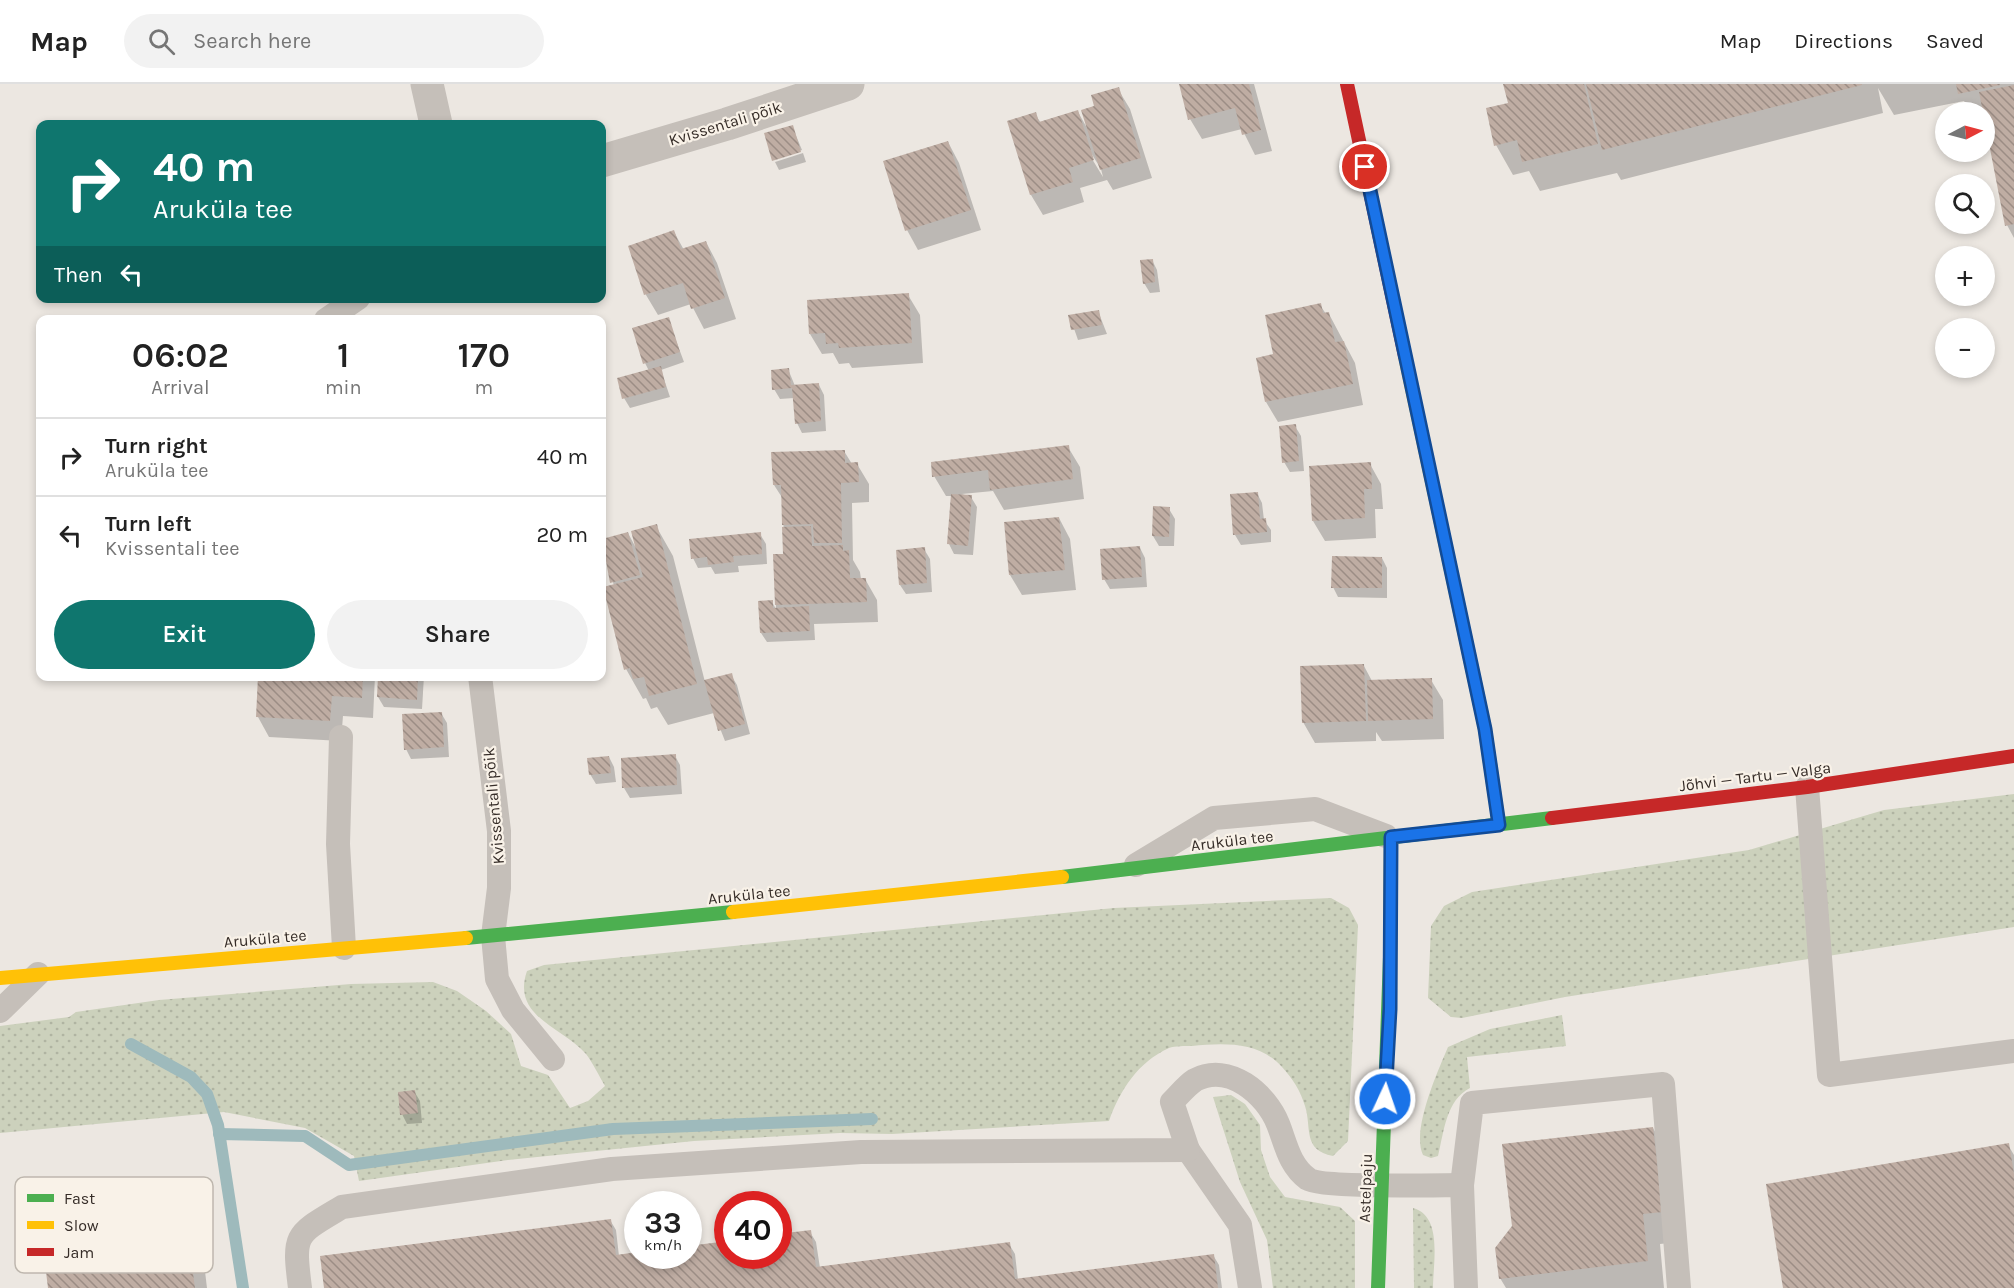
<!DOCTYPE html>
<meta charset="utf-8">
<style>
body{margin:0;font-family:Karla,sans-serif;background:#f2f2f2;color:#222;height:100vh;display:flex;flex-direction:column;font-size:22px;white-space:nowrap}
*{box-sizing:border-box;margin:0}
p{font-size:20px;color:#767676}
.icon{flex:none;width:33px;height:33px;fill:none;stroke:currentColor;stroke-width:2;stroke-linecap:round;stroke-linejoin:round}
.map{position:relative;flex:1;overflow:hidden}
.side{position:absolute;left:36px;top:231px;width:570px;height:366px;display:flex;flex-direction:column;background:#fff;border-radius:12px;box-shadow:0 3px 9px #0003}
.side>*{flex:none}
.top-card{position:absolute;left:36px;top:36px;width:570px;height:183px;border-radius:12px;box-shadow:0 3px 9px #0003;background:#0f766e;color:#fff;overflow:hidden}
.needle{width:39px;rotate:84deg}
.buttons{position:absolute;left:1935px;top:18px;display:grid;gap:12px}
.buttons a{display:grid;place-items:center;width:60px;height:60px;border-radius:50%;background:#fff;box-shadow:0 3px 9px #0003;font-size:30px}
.speed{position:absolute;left:624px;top:1107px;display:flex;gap:12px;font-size:30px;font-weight:700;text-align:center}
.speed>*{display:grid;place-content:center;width:78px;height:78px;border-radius:50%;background:#fff;box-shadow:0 3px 9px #0003;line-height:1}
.speed small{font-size:15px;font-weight:400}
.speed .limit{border:9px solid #d22;background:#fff;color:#111}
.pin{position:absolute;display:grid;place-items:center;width:51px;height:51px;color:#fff;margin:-26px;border:3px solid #fff;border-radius:50%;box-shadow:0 2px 6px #0007}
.me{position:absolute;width:66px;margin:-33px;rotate:3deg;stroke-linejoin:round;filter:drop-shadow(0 0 4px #0008)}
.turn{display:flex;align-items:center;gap:21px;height:126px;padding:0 18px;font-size:27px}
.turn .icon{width:78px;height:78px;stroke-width:2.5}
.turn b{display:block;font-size:42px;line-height:51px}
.then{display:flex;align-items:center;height:57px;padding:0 18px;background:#0003;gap:12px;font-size:22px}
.eta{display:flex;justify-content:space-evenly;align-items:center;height:102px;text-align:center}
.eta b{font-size:36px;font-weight:600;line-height:42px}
.cta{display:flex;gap:12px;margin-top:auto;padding:12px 18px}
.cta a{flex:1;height:69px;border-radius:36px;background:#0f766e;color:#fff;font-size:24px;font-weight:600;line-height:69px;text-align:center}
.cta a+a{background:#f2f2f2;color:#222}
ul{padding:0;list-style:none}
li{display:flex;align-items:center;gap:18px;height:78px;padding:0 18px;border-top:2px solid #e0e0e0}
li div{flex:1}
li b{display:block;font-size:22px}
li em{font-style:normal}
header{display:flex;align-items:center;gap:36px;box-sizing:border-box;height:84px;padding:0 30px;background:#fff;border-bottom:2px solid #e0e0e0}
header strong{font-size:28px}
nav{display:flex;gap:33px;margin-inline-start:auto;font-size:21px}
.search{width:420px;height:54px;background:#f2f2f2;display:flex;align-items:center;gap:15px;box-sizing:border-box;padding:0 21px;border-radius:33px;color:#767676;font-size:22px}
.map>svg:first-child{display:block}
</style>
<header>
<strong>Map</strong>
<div class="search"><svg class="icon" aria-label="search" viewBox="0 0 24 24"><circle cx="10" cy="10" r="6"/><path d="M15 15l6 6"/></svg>Search here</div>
<nav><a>Map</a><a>Directions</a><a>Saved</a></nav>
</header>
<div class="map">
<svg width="2014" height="1204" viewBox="0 0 2014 1204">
<defs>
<pattern id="green-dots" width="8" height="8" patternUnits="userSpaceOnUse" patternTransform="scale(1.5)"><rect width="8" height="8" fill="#ccd1bc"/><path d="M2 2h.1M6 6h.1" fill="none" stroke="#b0b4a2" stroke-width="1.8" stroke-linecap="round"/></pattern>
<pattern id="building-back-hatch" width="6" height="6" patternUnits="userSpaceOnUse" patternTransform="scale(1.5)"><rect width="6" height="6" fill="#bfada3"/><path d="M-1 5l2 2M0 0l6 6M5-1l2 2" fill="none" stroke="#9c8d85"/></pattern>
</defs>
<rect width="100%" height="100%" fill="#ece7e1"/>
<!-- green -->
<g fill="url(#green-dots)">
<polygon points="2014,710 2014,843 1565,913 1462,934 1451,933 1428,914 1431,842 1444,822 1472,808 1749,766 1884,726"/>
<path d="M1331,814L1349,824L1358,841L1348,1057L1333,1072C1302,1066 1312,1044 1305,1022C1300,1006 1293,995 1282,983C1259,957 1223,959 1192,962C1185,962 1175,962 1169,964C1138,978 1120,1006 1109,1037L892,1050L840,1049L694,1057L508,1076L359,1097L354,1072L305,1044L224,1028L0,1049V942L69,933L76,928L159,916L351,900L433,898L457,907L486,927L511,950L521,982L548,991L570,1024L588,1017L605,1002C599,992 593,979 586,970C563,943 511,933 527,887L544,881L1114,824Z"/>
<path d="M1562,931L1566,962L1467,973L1470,1004C1446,1016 1444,1048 1438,1072L1431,1074L1423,1071C1411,1046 1438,987 1448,963L1490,945Z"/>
<polygon points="1231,1011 1245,1020 1260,1041 1261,1066 1270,1093 1285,1113 1340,1123 1355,1137 1355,1204 1273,1204 1267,1156 1240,1098 1213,1013"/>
<path d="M1413,1124C1443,1132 1433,1179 1433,1204H1414Z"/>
</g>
<!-- shadow -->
<g fill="#0003" fill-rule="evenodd">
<polygon points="1180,0 1254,0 1272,67 1255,71 1242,45 1202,55 1190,35"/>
<polygon points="1505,0 2014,0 2014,154 2007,141 1984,28 1971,28 1964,17 1894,31 1878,4 1883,29 1621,96 1617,89 1540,107 1529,87 1513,91 1496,61 1510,20"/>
<path d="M1118,5L1130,25L1152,94L1113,106L1107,96L1080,104L1084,118L1043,131L1031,111L1009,38L1035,30L1041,39L1078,28L1087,44L1096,23ZM1091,69L1101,85L1103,93L1089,70Z"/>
<polygon points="792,42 802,66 774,75"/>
<polygon points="948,58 959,79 981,146 918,166 907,146"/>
<polygon points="803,69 806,78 779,86 775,78"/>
<polygon points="674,148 684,166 706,158 717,179 736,235 704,245 691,220 658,231 646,211 630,162"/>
<polygon points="1152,176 1157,186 1160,208 1150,209 1144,199"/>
<polygon points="908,211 920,231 923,279 852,284 849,279 839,280 833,269 822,270 810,250"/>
<polygon points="1320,221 1326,230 1329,230 1355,279 1363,321 1278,338 1266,318"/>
<polygon points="1098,227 1107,250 1078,256 1070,233"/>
<polygon points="668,235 684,278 661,286 670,313 630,324 624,314 649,287 645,279"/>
<polygon points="788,285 795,302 819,301 824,311 826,347 802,349 797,339 794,314 780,315 774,305"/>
<polygon points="1295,342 1301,352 1304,387 1290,388 1284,378"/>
<polygon points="1068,363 1080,383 1084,415 1004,426 993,407 962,410 971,413 977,423 973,471 954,470 949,460 952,412 946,412 934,392"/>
<polygon points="844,367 852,380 857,380 869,400 869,418 852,419 853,476 860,488 861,495 865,495 877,516 878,538 814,540 815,556 767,558 761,549 772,518 776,525 775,472 784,471 783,415 774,401"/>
<polygon points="1370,380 1381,400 1383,425 1375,425 1376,454 1325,457 1313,437"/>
<polygon points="1257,409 1262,419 1264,436 1271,446 1271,458 1241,461 1235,451"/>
<polygon points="1169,425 1175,435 1174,462 1159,462 1153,452"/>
<polygon points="1059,434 1070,455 1076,506 1022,511 1010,491"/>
<polygon points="656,442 673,472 705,598 731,591 737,601 750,650 725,657 714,629 668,641 657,623 651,625 646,614 643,615 626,585 614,502 602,456 628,449 636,464"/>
<polygon points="760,450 766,460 767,480 738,482 739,488 715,490 711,483 698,484 693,474"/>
<polygon points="1140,464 1145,474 1147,503 1110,505 1104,495"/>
<polygon points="924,465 930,475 932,508 906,510 900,501"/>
<polygon points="1382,474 1387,484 1387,514 1338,513 1333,503"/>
<polygon points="1364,582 1372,597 1431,596 1443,616 1444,655 1382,657 1376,648 1376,657 1315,659 1303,638"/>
<polygon points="260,592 375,592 373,634 343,632 341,657 269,653 258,633"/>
<polygon points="380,592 424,592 422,625 384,623 378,613"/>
<polygon points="441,629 447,639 449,673 411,675 406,665"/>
<polygon points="675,672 680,681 682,710 630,714 624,704"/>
<polygon points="609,673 614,683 616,698 596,700 590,690"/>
<polygon points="414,1007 420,1017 422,1039 407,1040 402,1030"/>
<polygon points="1653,1044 1670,1074 1679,1158 1660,1160 1664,1204 1506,1204 1500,1194"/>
<polygon points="2008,1061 2014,1071 2014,1204 1785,1204"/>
<polygon points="184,1124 201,1154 207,1204 49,1204"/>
<polygon points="610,1136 616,1146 619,1172 778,1172 810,1148 816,1158 820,1184 1009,1160 1015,1170 1018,1196 1213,1171 1219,1181 1222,1204 326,1204"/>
</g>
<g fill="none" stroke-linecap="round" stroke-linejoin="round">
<!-- stream -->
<g stroke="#9ebabc" stroke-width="12">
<polyline points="131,960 191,993 207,1010 218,1041 243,1204"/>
<polyline points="219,1050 305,1052 349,1081 613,1045 872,1035"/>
</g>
</g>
<!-- building -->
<g fill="url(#building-back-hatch)">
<polygon points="1179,0 1249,0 1261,46 1242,51 1235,24 1188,36"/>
<polygon points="1503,0 1584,0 1598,60 1522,78 1517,56 1494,62 1486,24 1508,19"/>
<polygon points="1586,0 1862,0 1862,1 1602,66"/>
<polygon points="1956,0 2000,0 2000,1 1958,10"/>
<polygon points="2014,1 2014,140 2005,142 1979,8"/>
<polygon points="1119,3 1141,74 1100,86 1081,26 1094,22 1091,11"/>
<polygon points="1078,26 1094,76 1069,84 1073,98 1030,111 1007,37 1036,28 1039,38"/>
<polygon points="793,41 801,68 772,77 764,49"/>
<polygon points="948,57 971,126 905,147 883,77"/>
<polygon points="674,146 681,165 706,157 725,214 691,225 683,199 644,211 628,162"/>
<polygon points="1153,175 1155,198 1143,200 1140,176"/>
<polygon points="909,209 912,259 839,264 838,259 826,260 825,249 809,250 807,216"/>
<polygon points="1321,219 1323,229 1329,228 1335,258 1344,257 1353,300 1265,318 1256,274 1273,270 1265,231"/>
<polygon points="1099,226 1102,241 1071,246 1068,231"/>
<polygon points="669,233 680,268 643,280 632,244"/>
<polygon points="661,282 666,303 622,315 617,294"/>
<polygon points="789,284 791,301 819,299 821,337 795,340 792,304 772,306 771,286"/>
<polygon points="1296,340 1299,377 1282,379 1279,342"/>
<polygon points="1069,361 1073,395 990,406 988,386 932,393 931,378"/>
<polygon points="845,366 845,379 858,378 859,398 841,399 842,459 814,459 813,440 782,441 781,401 773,401 771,368"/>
<polygon points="1371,378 1372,405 1364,405 1365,434 1312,437 1309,382"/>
<polygon points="1258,408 1260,435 1266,434 1267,448 1233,451 1230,410"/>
<polygon points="951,410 972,411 968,462 947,460"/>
<polygon points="1153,422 1170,423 1169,453 1152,452"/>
<polygon points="1059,433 1065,486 1009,491 1004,438"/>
<polygon points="657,440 697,600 649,612 644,593 633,595 630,584 624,586 603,503 643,493 631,447"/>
<polygon points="811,442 812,462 843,461 843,467 849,466 850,494 866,494 867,518 775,521 773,470 783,470 782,443"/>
<polygon points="628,448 640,491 610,499 602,455"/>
<polygon points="761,448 762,470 733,472 734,478 708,481 707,473 691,475 689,455"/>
<polygon points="1140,462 1142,493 1102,496 1100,465"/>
<polygon points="925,463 927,499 899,501 896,466"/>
<polygon points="1332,472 1382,473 1382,504 1331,504"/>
<polygon points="773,516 773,524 809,522 810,547 760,549 758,517"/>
<polygon points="1364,580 1366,637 1302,639 1300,582"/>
<polygon points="732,589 745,640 718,647 704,596"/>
<polygon points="258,592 363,592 362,614 332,612 330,637 256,633"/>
<polygon points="378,592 418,592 417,616 377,613"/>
<polygon points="1432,594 1433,635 1368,637 1367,596"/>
<polygon points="442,628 444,663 404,666 402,630"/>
<polygon points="676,670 677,701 622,704 621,674"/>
<polygon points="609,672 611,689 589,691 587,674"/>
<polygon points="415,1006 418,1029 400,1031 398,1008"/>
<polygon points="1653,1043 1663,1128 1643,1130 1648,1177 1499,1195 1495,1164 1512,1142 1502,1060"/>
<polygon points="2009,1059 2014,1090 2014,1204 1783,1204 1766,1100"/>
<polygon points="184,1122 195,1204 48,1204 40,1140"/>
<polygon points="611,1135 616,1171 638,1168 638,1172 688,1172 688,1162 728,1157 728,1172 778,1172 778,1150 811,1146 816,1183 1010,1158 1015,1195 1214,1170 1218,1204 324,1204 320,1172"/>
</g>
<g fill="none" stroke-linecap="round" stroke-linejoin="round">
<!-- lane -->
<g stroke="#c5bfb9" stroke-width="24">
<polyline points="326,236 358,214"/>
<polyline points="480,592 499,747 499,804 493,852 497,895 513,926 553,975"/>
<polyline points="341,653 338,760 344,864"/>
<polyline points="1807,703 1829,991 2014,967"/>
<polyline points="1136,781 1214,734 1315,725 1386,752"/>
<polyline points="0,927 38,890"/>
<polyline points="1188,1066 1240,1141 1250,1204"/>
<polyline points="1462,1101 1472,1019 1663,1000 1679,1204"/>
<path d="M300,1204C293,1149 295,1151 342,1123L612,1085L861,1068L1188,1066L1172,1018C1179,1011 1187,1001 1195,996C1229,978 1266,1010 1278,1040C1286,1060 1289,1081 1308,1095C1322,1104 1437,1101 1462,1101L1466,1204"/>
</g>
<!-- street -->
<g stroke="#c5bfb9" stroke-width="33">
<polyline points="427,0 436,40"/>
<polyline points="602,77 727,40 848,0"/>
</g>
<!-- fast -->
<g stroke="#4caf50" stroke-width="14">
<polyline points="1062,793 1552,734"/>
<polyline points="466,854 733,828"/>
<polyline points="1378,1204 1390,873"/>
</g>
<!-- slow -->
<g stroke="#ffc107" stroke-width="14">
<polyline points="1405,272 1485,645 1499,741"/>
<polyline points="733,828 1062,793"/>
<polyline points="1390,873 1391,753"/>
<polyline points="0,894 466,854"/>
</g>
<!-- jam -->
<g stroke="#c62828" stroke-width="14">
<polyline points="1347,0 1405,272"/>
<polyline points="1552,734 1807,703 2014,672"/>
</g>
</g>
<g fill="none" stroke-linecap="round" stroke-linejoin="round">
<defs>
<polyline id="route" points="1365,83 1485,645 1499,741 1391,753 1390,925 1385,1015"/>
</defs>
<!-- route casing -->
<use href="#route" stroke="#114b97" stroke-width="15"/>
<!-- route -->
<use href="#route" stroke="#1a73e8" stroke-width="10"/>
</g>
<g text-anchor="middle" stroke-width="4.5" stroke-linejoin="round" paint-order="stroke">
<!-- street labels -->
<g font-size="16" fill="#362d28" stroke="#f9f2e8">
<text transform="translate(725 39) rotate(-17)" y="6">Kvissentali põik</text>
<text transform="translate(1755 692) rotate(-7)" y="6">Jõhvi — Tartu — Valga</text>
<text transform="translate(493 722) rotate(-95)" y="6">Kvissentali põik</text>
<text transform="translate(1232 756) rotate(-7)" y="6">Aruküla tee</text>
<text transform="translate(749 810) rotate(-6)" y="6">Aruküla tee</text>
<text transform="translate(265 854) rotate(-5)" y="6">Aruküla tee</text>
<text transform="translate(1365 1104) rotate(-88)" y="6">Astelpaju</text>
</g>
</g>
<!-- legend -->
<rect x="15" y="1093" width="198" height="96" rx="9" fill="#f9f2e8" stroke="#beb7ae" stroke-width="1.5"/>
<rect x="27" y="1110" width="27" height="8" fill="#4caf50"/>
<rect x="27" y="1137" width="27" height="8" fill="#ffc107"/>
<rect x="27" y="1164" width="27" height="8" fill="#c62828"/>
<g font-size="16" fill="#362d28">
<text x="64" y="1120">Fast</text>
<text x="64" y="1147">Slow</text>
<text x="64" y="1174">Jam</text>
</g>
</svg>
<div class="buttons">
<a><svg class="needle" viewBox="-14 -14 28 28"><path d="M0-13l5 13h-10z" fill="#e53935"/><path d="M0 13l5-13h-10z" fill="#767676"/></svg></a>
<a><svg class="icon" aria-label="search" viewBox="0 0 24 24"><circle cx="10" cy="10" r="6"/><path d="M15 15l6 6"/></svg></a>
<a>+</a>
<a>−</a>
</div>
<div class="speed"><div>33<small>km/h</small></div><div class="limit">40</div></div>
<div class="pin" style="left:1365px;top:83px;background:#d93025"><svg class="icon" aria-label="arrive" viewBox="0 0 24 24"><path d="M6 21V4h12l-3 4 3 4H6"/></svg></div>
<svg class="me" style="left:1385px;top:1015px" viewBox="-20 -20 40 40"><circle r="17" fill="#1a73e8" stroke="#fff" stroke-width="3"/><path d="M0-11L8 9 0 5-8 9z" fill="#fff"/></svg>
<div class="top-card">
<div class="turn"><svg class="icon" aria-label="right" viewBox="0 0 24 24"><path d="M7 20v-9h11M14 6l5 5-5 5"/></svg><div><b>40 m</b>Aruküla tee</div></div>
<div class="then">Then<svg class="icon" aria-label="left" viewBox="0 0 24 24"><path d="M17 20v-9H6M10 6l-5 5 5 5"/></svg></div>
</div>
<section class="side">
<div class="eta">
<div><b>06:02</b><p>Arrival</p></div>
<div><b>1</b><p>min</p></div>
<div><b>170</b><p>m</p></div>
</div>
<ul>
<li><svg class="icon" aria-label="right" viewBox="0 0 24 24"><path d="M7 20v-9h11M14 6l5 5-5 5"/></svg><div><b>Turn right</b><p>Aruküla tee</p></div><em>40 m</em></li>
<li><svg class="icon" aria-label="left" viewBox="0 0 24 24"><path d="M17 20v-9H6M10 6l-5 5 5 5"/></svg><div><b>Turn left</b><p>Kvissentali tee</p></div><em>20 m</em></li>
</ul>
<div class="cta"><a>Exit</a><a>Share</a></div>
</section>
</div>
